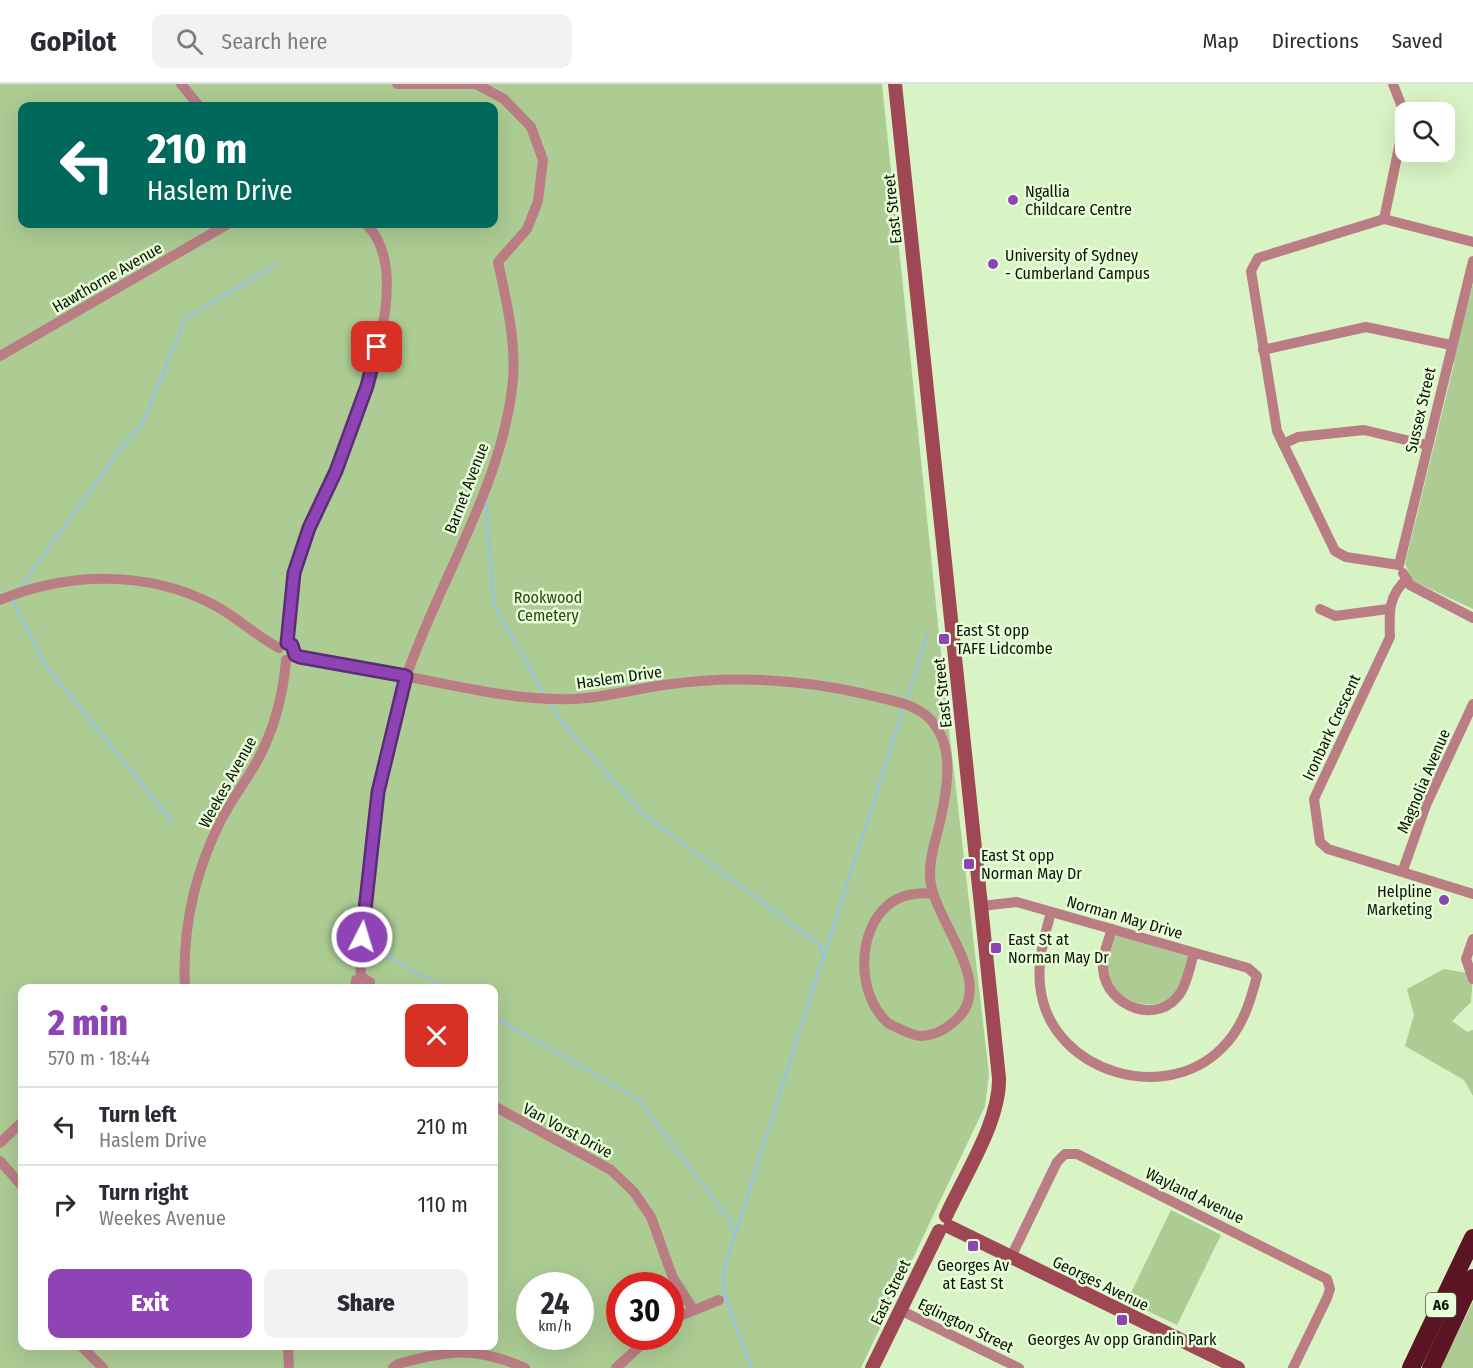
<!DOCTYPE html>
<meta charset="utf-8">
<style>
body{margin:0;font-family:"Fira Sans Condensed",sans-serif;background:#f2f2f3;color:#2b2b33;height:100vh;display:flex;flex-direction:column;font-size:22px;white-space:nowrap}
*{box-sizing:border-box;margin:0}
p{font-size:20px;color:#7c7c81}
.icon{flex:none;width:33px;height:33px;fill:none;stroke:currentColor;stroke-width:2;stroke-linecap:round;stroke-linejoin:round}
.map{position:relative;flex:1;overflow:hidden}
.sheet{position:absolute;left:18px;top:900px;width:480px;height:366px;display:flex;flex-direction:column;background:#fff;border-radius:12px;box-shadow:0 6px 24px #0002}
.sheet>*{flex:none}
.guide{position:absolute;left:18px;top:18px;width:480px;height:126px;border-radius:12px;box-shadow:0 6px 24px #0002;background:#00695c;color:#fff;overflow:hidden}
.buttons{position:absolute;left:1395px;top:18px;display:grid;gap:12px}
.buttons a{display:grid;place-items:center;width:60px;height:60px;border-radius:12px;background:#fff;box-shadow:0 6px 24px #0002;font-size:30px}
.speed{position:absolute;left:516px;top:1188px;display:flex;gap:12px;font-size:30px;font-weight:700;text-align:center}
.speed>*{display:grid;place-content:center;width:78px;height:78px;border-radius:50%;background:#fff;box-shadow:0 6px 24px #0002;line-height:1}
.speed small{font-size:15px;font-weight:400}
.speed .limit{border:9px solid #d22;background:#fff;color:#111}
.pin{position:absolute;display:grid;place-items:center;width:51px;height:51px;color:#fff;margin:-26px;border-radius:12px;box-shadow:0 3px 9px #0006}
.me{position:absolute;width:66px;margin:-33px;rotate:5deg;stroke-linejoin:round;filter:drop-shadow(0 0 4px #0008)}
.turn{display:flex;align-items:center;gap:21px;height:126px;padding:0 30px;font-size:27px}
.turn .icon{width:78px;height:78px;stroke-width:2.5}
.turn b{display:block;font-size:42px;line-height:51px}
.round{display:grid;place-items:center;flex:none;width:63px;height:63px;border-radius:12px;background:#f2f2f3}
.overview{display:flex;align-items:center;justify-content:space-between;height:102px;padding:0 30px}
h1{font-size:36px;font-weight:800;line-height:45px;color:#8f44b6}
.primary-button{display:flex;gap:12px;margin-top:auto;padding:12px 30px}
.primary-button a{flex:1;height:69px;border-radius:12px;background:#8f44b6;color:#fff;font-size:24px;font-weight:800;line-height:69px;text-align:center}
.primary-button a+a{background:#f2f2f3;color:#2b2b33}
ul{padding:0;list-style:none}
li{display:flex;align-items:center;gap:18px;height:78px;padding:0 30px;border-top:2px solid #e1e1e2}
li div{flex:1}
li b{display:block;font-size:22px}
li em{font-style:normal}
header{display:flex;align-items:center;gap:36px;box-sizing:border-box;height:84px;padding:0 30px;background:#fff;border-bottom:2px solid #e1e1e2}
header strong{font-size:28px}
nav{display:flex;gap:33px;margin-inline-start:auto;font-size:21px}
.search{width:420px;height:54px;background:#f2f2f3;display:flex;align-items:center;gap:15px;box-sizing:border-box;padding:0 21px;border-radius:12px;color:#7c7c81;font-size:22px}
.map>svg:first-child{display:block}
</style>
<header>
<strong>GoPilot</strong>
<div class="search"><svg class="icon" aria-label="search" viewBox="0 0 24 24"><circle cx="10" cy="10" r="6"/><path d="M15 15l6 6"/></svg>Search here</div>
<nav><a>Map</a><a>Directions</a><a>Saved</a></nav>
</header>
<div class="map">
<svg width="1473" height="1284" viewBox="0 0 1473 1284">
<rect width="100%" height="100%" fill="#d8f3c4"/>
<!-- green -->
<g fill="#accc94" fill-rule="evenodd">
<path d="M0,0H882L948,636L989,990L985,1022L861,1284H0ZM22,22H494V140H22ZM22,904H494V1262H22ZM530,1202H580V1252H530ZM620,1202H670V1252H620Z"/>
<polygon points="1473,200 1473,525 1413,497 1405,480 1454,280 1452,276"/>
<path d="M1115,851L1188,872C1185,882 1184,895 1179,903C1162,933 1117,921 1108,892C1104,880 1111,862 1115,851Z"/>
<polygon points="1444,885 1473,890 1471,918 1452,937 1467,948 1473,946 1473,1012 1464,996 1405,962 1414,931 1407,905"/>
<polygon points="1171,1126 1221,1151 1177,1241 1127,1217"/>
<polygon points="1473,1218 1473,1284 1440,1284"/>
</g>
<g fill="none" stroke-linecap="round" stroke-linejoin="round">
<!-- stream -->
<g stroke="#93c1f5" stroke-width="2">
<polyline points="486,418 494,521 545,611"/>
<polyline points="19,505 122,363 143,338 186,234 276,181"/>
<polyline points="16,513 14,520 47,583 172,737"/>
<polyline points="906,617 928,549"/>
<polyline points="550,618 560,636 643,730 819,860 823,873 723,1189 724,1209 751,1284"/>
<polyline points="375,862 382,869 444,904"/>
<polyline points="824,872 904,623"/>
<polyline points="494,933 638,1015 730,1136 734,1150"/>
</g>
<!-- street -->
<g stroke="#bb7d84" stroke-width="10">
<polyline points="181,0 199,22"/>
<polyline points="1384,135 1404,39 1402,23 1393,0"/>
<polyline points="1263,266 1366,243 1451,261"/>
<polyline points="0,272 228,140"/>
<polyline points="1283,360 1298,353 1364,346 1427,361"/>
<polyline points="1399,481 1346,473 1335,467 1277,347 1251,187 1258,174 1384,135 1473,158"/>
<polyline points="1399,481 1473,177"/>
<polyline points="1403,489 1410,501 1473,534"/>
<path d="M1407,495C1388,511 1389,530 1390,553L1314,715L1320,758L1328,765L1473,810"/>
<path d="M0,516C68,488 148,486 214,521C237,533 256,552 279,564"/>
<polyline points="1320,525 1335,532 1388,525"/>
<path d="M287,559C288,536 288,510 295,487C317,410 434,206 366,140"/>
<path d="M295,571C330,581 367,585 403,592C460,602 515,617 573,615C604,614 634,605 664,601C731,591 799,595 865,610C884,615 907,618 923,629C957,654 948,703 940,738C936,755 929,774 930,792C931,834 996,897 958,934C947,944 938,951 921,952C915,952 910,949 904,947C899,944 892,942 888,939C857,912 856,849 887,822C900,810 916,809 933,809"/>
<polyline points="1403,786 1426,721 1473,620"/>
<path d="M981,822L1017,818L1248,884L1257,892C1250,919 1242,945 1221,965C1164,1021 1054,988 1041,908C1036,880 1044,855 1051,828"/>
<path d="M1112,845C1108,858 1102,872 1103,885C1106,923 1159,943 1181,908C1188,896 1190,882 1194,869"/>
<polyline points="1473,855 1466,875 1473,895"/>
<path d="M361,894C359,857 365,821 369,785C376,720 385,656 406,593C439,496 504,399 513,295C516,256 506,215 498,178L527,145L538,117L543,76L531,43L504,15L476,0H397"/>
<path d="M185,904C182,846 195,788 221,736C231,717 244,699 255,681C273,649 283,613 286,576"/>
<polyline points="355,904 356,896 363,894 370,898 370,904"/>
<polyline points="494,1022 611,1086 634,1108 651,1133 673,1194 693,1225"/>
<polyline points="0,1059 22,1038"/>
<polyline points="0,1077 22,1102"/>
<polyline points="1011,1173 1057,1078 1065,1070 1077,1070 1327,1195 1330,1205 1327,1214 1293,1284"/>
<polyline points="900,1226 1019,1284"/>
<polyline points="670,1236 719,1216"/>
<polyline points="81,1262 103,1284"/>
<polyline points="288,1262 289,1284"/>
<path d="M393,1284L398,1280C448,1266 475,1262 525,1284"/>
<polyline points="616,1284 651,1252"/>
</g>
<!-- secondary -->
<g stroke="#9f4755" stroke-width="14">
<path d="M895,0L999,994C1000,1038 964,1092 946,1132"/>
<polyline points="950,1143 1238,1284"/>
<polyline points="872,1284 939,1147"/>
</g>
<!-- highway -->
<g stroke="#5b1424" stroke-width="18">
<polyline points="1411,1284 1473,1154"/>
<polyline points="1431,1284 1473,1194"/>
</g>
</g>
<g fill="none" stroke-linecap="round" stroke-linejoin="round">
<defs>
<polyline id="route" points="362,853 378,708 406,592 300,573 295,571 292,561 287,559 294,489 309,444 336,387 367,302 377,263"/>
</defs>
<!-- route casing -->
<use href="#route" stroke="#5d2c76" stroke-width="15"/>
<!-- route -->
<use href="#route" stroke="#8f44b6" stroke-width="10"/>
</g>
<!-- markers -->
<g fill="#8f44b6" stroke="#e8fed9" stroke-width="2">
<circle cx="1013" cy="116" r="6"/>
<circle cx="993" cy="180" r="6"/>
<rect x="938" y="549" width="12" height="12" rx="3"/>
<rect x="963" y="774" width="12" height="12" rx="3"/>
<circle cx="1444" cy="816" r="6"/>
<rect x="990" y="858" width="12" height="12" rx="3"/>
<rect x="967" y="1156" width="12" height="12" rx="3"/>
<rect x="1116" y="1230" width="12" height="12" rx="3"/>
</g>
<g text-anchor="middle" stroke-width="5" stroke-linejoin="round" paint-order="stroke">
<!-- shield labels -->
<rect fill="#e8fed9" stroke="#4d5a44" stroke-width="1.5" x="1426" y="1209" width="30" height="24" rx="4.5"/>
<g font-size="15" font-weight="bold" fill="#0b1304">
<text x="1441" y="1226">A6</text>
</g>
<!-- poi labels -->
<g font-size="16" fill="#0b1304" stroke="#e8fed9" text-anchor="start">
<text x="1025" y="113">Ngallia<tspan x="1025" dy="18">Childcare Centre</tspan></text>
<text x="1005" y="177">University of Sydney<tspan x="1005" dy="18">- Cumberland Campus</tspan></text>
<text x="956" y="552">East St opp<tspan x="956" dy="18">TAFE Lidcombe</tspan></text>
<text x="981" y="777">East St opp<tspan x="981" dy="18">Norman May Dr</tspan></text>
<text x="1432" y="813" text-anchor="end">Helpline<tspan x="1432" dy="18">Marketing</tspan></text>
<text x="1008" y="861">East St at<tspan x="1008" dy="18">Norman May Dr</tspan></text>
<text x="973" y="1187" text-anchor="middle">Georges Av<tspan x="973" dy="18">at East St</tspan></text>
<text x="1122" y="1261" text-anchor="middle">Georges Av opp Grandin Park</text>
</g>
<!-- street labels -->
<g font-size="16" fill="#0b1304" stroke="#e8fed9">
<text transform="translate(892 125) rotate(-96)" y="6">East Street</text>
<text transform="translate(107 193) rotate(-30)" y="6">Hawthorne Avenue</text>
<text transform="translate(1420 326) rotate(-77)" y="6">Sussex Street</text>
<text transform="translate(466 404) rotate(-69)" y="6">Barnet Avenue</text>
<text transform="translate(619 593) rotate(-8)" y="6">Haslem Drive</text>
<text transform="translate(942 609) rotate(-96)" y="6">East Street</text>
<text transform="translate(1331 643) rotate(-65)" y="6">Ironbark Crescent</text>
<text transform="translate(1423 697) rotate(-67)" y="6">Magnolia Avenue</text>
<text transform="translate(227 698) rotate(-61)" y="6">Weekes Avenue</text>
<text transform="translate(1125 833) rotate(16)" y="6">Norman May Drive</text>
<text transform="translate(568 1046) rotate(28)" y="6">Van Vorst Drive</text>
<text transform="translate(1195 1111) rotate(26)" y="6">Wayland Avenue</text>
<text transform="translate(1101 1199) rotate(26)" y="6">Georges Avenue</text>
<text transform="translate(890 1208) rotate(-64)" y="6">East Street</text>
<text transform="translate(966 1241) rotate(26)" y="6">Eglington Street</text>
</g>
<!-- park labels -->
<g font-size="16" fill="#2b4611" stroke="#e8fed9">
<text x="548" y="519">Rookwood<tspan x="548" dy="18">Cemetery</tspan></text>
</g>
</g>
</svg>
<div class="buttons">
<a><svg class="icon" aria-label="search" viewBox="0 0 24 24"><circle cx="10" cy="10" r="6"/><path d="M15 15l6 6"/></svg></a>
</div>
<div class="speed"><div>24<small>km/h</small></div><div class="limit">30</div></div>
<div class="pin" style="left:377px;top:263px;background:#d93025"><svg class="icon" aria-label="arrive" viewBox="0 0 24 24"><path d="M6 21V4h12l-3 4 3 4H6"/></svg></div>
<svg class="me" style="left:362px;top:853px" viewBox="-20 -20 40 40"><circle r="17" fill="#8f44b6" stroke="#fff" stroke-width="3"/><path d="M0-11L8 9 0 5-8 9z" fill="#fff"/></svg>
<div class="guide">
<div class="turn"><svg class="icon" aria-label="left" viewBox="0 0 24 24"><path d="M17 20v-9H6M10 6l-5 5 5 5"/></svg><div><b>210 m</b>Haslem Drive</div></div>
</div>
<section class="sheet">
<div class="overview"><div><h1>2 min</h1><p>570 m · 18:44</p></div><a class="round" style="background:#d93025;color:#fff"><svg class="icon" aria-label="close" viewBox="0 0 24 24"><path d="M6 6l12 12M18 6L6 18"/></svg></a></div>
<ul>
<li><svg class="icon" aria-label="left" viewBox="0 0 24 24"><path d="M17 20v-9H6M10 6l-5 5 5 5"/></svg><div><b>Turn left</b><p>Haslem Drive</p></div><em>210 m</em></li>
<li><svg class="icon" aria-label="right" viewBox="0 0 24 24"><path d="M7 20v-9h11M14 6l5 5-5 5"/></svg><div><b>Turn right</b><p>Weekes Avenue</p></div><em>110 m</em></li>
</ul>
<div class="primary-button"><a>Exit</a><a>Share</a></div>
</section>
</div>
